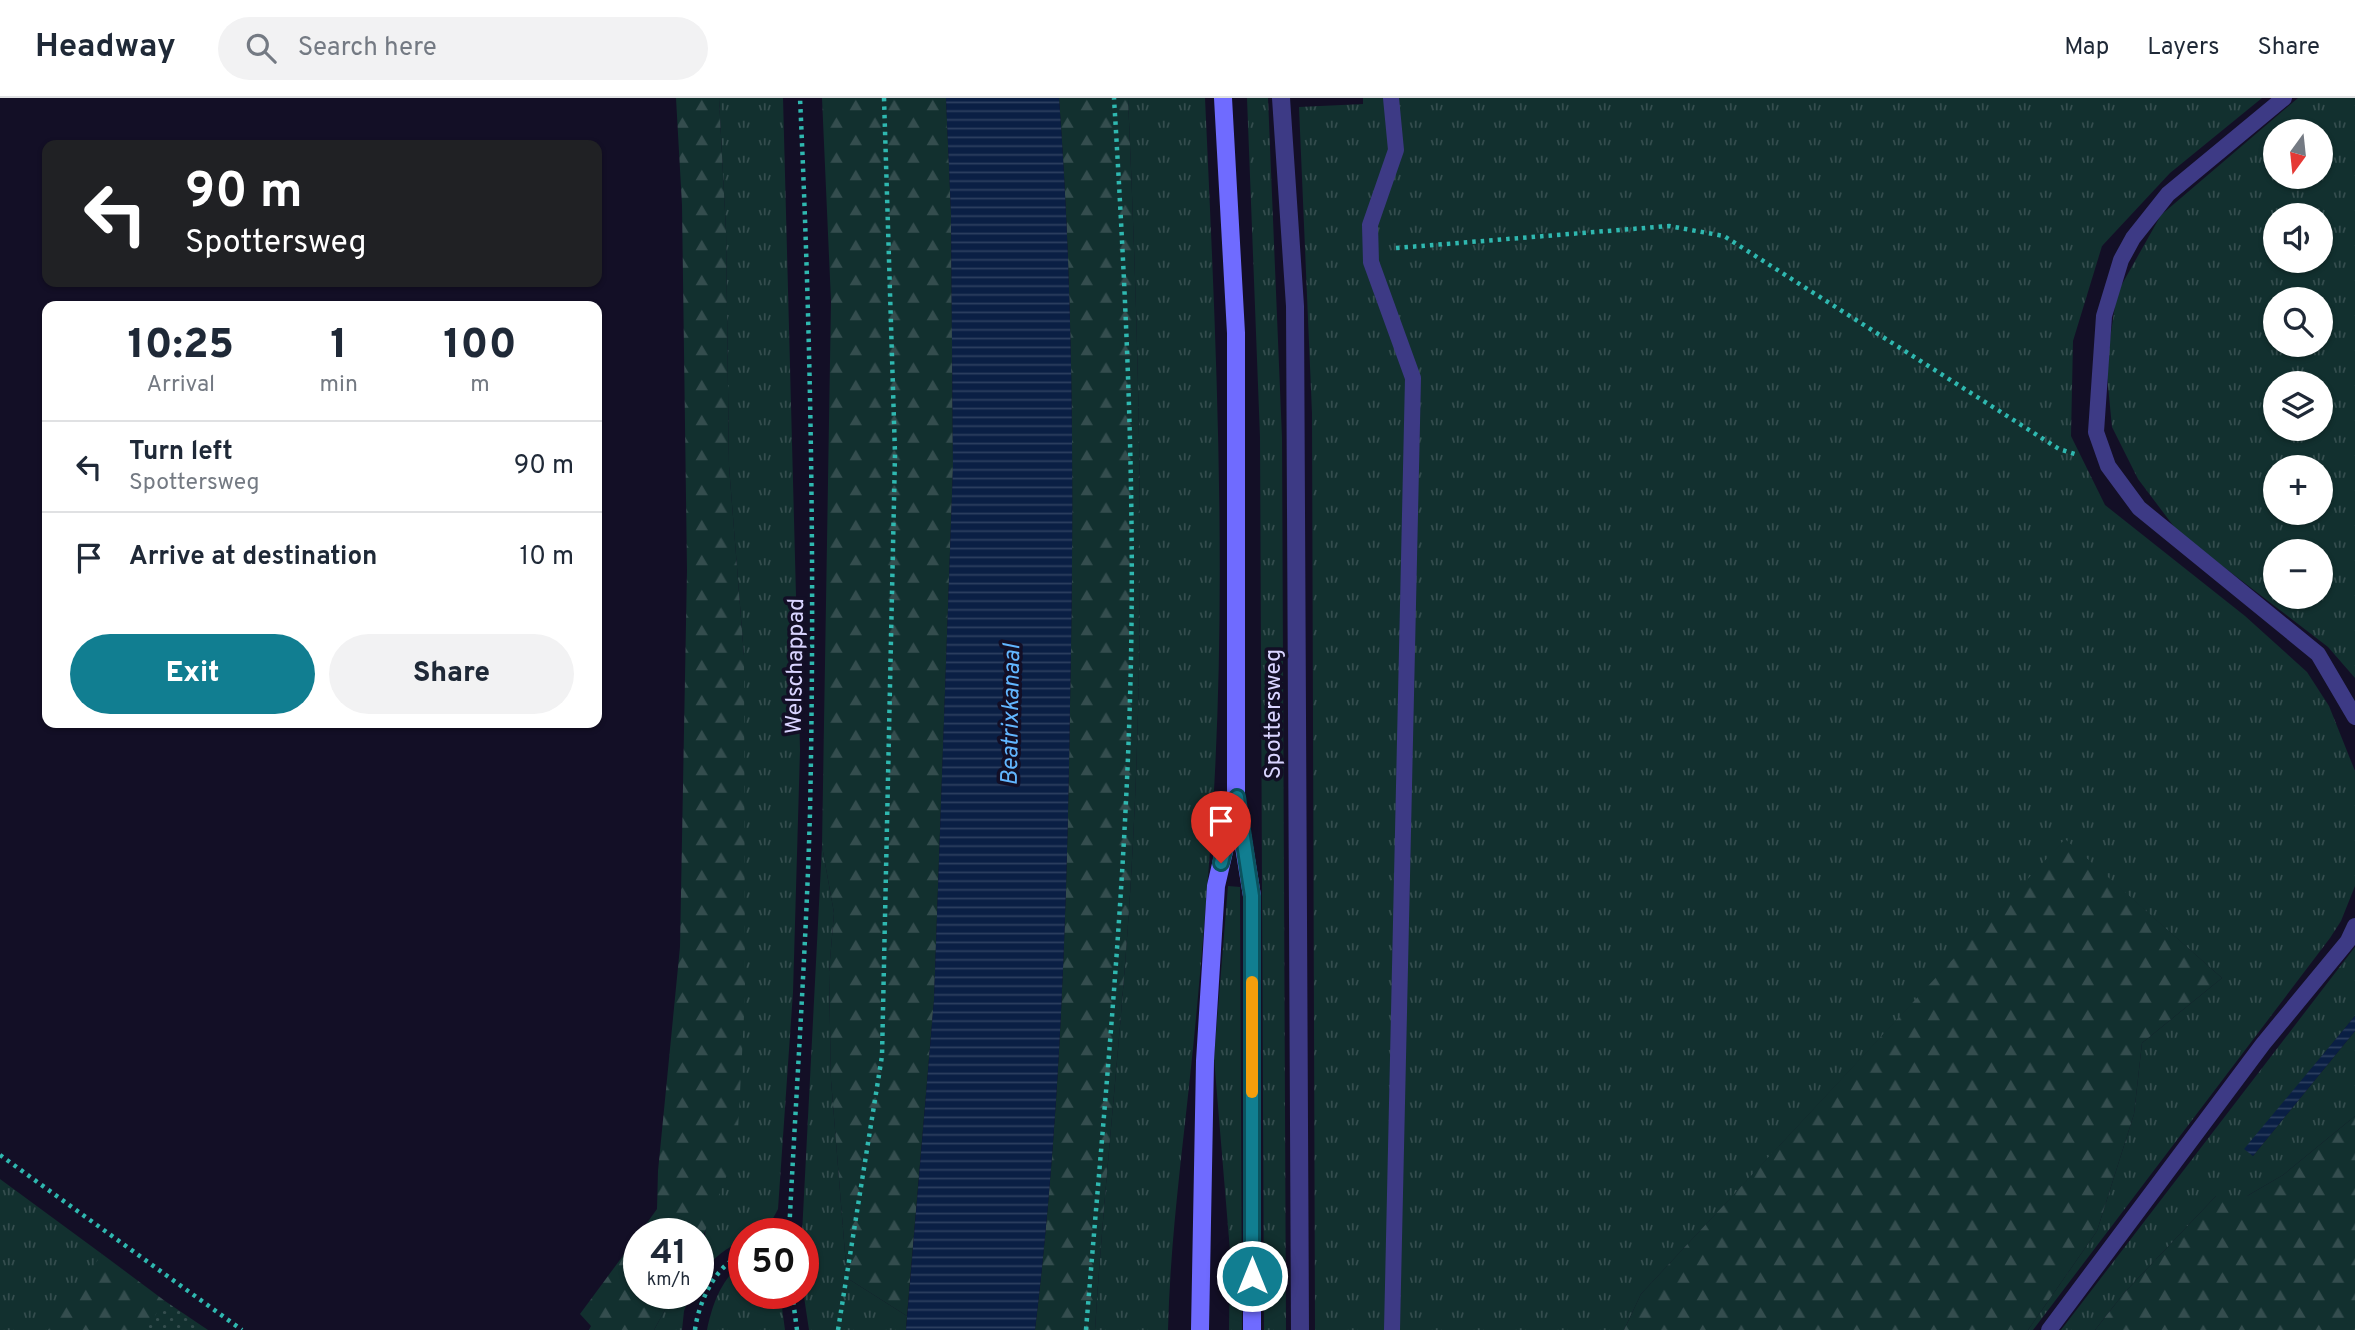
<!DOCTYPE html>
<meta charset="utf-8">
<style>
body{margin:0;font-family:Overpass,sans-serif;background:#f2f2f3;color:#1f2937;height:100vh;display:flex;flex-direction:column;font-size:26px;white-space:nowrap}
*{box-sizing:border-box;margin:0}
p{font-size:23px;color:#747a83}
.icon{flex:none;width:38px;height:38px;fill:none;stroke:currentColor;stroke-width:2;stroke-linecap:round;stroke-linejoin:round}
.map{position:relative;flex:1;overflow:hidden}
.side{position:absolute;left:42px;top:203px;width:560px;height:427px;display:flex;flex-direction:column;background:#fff;border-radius:14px;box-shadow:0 2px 5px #0004}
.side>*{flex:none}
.banner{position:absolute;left:42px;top:42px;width:560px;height:147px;border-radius:14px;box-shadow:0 2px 5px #0004;background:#202124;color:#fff;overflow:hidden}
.needle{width:46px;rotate:195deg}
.fabs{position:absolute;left:2263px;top:21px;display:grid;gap:14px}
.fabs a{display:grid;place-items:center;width:70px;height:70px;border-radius:50%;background:#fff;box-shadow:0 2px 5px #0004;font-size:35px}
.speed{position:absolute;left:623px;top:1120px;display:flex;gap:14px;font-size:35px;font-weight:700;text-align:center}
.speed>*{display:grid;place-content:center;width:91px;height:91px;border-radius:50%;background:#fff;box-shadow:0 2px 5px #0004;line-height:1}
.speed small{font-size:18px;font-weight:400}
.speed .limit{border:10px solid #d22;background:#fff;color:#111}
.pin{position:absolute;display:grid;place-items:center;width:60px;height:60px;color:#fff;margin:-72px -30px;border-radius:50% 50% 50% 0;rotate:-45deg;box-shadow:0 0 7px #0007}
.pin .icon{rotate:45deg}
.me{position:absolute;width:77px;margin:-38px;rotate:0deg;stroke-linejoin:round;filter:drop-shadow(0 0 5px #0008)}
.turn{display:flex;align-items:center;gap:24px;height:147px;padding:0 28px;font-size:32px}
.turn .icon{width:91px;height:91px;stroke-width:2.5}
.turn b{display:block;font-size:49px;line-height:60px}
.eta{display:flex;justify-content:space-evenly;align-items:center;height:119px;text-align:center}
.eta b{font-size:42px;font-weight:800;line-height:49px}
.primary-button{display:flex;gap:14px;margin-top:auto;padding:14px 28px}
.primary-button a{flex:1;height:80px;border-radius:42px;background:#117e91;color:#fff;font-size:28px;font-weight:800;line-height:80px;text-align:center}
.primary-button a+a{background:#f2f2f3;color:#1f2937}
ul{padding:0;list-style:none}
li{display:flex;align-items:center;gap:21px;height:91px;padding:0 28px;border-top:2px solid #e0e1e3}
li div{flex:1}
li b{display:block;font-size:26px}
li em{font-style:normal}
header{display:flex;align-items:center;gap:42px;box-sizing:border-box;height:98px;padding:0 35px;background:#fff;border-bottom:2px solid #e0e1e3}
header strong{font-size:33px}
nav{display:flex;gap:38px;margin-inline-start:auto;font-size:24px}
.search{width:490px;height:63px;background:#f2f2f3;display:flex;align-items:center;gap:18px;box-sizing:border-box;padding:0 24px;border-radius:38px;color:#747a83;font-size:26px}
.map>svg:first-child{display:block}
</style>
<header>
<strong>Headway</strong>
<div class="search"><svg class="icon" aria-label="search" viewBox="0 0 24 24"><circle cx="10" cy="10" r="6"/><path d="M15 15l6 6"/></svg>Search here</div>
<nav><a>Map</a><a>Layers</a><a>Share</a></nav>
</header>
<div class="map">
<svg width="2355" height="1232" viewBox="0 0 2355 1232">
<defs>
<pattern id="grass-tufts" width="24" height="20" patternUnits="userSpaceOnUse" patternTransform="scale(1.75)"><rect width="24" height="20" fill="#12302f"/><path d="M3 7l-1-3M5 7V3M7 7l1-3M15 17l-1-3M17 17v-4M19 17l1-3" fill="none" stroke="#344d4e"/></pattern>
<pattern id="forest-firs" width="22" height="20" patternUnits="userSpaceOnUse" patternTransform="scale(1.75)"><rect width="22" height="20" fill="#12302f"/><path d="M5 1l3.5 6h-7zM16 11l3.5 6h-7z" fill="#344d4e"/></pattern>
<pattern id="garden-dots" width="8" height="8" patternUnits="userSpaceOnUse" patternTransform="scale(1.75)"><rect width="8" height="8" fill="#12302f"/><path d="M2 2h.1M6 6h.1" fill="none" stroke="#344d4e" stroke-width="1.8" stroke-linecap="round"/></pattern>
<pattern id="water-rules" width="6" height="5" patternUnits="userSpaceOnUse" patternTransform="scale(1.75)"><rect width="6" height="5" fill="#0a1f44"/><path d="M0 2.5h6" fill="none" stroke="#2d3f60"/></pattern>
</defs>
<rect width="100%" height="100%" fill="#130f26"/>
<!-- grass -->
<g fill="url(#grass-tufts)" fill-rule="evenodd">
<path d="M719,0H783L800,652L793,894L778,1111C770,1127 764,1136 744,1136V1142C723,1151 710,1163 698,1181V1151L705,1138L744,558L729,368L726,133Z"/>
<path d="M1128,0H1205C1216,241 1228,484 1212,725C1206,810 1199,895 1190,979C1181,1064 1170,1147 1168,1232H1095C1105,1069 1125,907 1133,744C1146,496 1139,248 1128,0Z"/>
<polygon points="1247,0 1268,0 1282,340 1286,1232 1264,1232 1260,339"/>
<polygon points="1363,0 2262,0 2170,75 2102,148 2073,243 2071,338 2105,407 2245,518 2307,574 2329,608 2355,673 2355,788 2341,823 2330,840 2033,1232 2028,1232 2097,1133 2134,1016 2142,945 2222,880 2065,742 1641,1196 1624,1232 1315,1232 1312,315 1299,9 1363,6"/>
<path d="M2298,0H2355V580L2328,549L2178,434L2138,381L2112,329L2106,267L2117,195L2161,117ZM2275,33H2320V79H2275ZM2275,117H2320V163H2275ZM2275,201H2320V247H2275ZM2275,285H2320V331H2275ZM2275,369H2320V415H2275ZM2275,453H2320V499H2275Z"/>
<polygon points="822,748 834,815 829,874 831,982 847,1180 907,1218 906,1232 809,1232 803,1192 802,1136"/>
<polygon points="1228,788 1240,789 1242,1232 1229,1232 1230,1153 1214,960"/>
<polygon points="2355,849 2355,918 2245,1051 2253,1058 2355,933 2355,1018 2283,1077 2247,1098 2216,1098 2124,1195 2095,1232 2061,1232"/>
<polygon points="0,1081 102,1156 101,1159 204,1232 0,1232"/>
<path d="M743,1166L744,1195H780L785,1232H707C712,1208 721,1180 743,1166Z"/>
<polygon points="674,1195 691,1195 684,1213 682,1232 654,1232"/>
</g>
<!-- forest -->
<g fill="url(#forest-firs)">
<polygon points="676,0 719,0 726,133 729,368 744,558 745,899 737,1051 698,1151 698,1136 639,1136 657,1111 658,1073 680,849 687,472 682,107"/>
<polygon points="822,0 946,0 951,115 953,369 934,902 907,1218 847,1180 831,982 829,874 834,815 822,748 831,203"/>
<path d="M1059,0H1128C1139,248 1146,496 1133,744C1125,907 1105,1069 1095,1232H1035C1060,1025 1067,815 1070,607C1074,405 1074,202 1059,0Z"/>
<polygon points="2065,741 2222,880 2142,945 2134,1016 2097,1133 2028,1232 1624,1232 1641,1196"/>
<polygon points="2355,1018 2355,1232 2095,1232 2124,1195 2216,1098 2247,1098 2283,1077"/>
<polygon points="639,1136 639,1195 674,1195 654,1232 589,1232 591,1228 580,1216"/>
<polygon points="102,1156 165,1203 145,1232 48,1232"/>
</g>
<!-- garden -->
<polygon fill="url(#garden-dots)" points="165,1203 208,1232 145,1232"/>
<!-- water -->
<g fill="url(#water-rules)">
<path d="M946,0H1059C1074,202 1074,405 1070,607C1067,815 1060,1025 1035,1232H906L934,902L953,369L951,115Z"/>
<polygon points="2355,918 2355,933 2253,1058 2244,1051"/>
</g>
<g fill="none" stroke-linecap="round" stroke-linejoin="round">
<!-- path -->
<g stroke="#2fb8b0" stroke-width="4.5" stroke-dasharray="3.5 5" stroke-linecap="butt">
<polyline points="1396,150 1669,128 1724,138 2059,351 2075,356"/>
<polyline points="0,1057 242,1232"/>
<path d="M789,1136C796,995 806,854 810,714C815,476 811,238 800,0"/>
<polyline points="792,1195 797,1232"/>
<path d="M695,1232C698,1206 716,1164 744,1157"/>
<polyline points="838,1232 882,958 895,356 884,0"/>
<path d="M1086,1232C1103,1022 1124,812 1130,601C1136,401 1126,200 1114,0"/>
</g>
<!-- lane -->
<g stroke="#3d3a85" stroke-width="16">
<polyline points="1391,0 1396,52 1370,127 1371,164 1413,280 1392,1232"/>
<polyline points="2284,0 2168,96 2133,140 2121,162 2104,218 2096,334 2108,368 2139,410 2318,556 2355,619"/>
<polyline points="2049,1232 2263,946 2348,843 2355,828"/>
</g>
<!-- street -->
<polyline stroke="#3d3a85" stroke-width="18" points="1281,0 1295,208 1300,1232"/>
<!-- secondary -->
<g stroke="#6f6bff" stroke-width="18">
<polyline points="1223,0 1236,235 1236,699 1252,798 1252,1232"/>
<polyline points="1200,1232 1205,963 1216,788 1234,710"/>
</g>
</g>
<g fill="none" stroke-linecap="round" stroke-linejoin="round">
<defs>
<polyline id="route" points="1221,765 1237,699 1252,798 1252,1178"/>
</defs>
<!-- route casing -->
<use href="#route" stroke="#0b525e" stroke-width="18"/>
<!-- route -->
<use href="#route" stroke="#117e91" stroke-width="12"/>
<!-- slow -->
<polyline stroke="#f59e0b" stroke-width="12" points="1252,884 1252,994"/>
</g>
<g text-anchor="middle" stroke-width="7" stroke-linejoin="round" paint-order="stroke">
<!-- street labels -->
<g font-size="23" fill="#d9d4ff" stroke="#130f26">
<text transform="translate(794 568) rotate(-89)" y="8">Welschappad</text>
<text transform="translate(1272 616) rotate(-90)" y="8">Spottersweg</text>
</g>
<!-- water labels -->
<g font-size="24" font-style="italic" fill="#62b6ff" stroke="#130f26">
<text transform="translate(1010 617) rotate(-89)" y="8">Beatrixkanaal</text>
</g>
</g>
</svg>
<div class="fabs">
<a><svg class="needle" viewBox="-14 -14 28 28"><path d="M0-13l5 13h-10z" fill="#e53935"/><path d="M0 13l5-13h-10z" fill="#747a83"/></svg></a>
<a><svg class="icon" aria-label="sound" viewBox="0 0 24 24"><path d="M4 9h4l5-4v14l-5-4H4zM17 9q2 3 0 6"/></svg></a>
<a><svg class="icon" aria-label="search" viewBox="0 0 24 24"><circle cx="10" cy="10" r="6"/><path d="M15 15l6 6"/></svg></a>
<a><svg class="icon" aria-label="layers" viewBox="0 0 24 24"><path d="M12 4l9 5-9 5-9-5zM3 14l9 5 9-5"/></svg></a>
<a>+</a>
<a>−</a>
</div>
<div class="speed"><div>41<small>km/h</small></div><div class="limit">50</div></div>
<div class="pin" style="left:1221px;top:765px;background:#d93025"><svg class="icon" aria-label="arrive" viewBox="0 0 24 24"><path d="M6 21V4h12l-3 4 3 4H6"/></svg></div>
<svg class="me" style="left:1252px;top:1178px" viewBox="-20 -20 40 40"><circle r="17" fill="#117e91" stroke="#fff" stroke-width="3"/><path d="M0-11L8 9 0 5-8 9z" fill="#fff"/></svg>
<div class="banner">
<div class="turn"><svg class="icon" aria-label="left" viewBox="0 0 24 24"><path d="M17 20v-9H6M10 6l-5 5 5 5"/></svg><div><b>90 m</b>Spottersweg</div></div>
</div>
<section class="side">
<div class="eta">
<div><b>10:25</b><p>Arrival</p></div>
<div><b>1</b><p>min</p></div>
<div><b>100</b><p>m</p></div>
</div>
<ul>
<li><svg class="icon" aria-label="left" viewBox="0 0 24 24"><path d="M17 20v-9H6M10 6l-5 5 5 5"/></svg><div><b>Turn left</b><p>Spottersweg</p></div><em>90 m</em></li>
<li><svg class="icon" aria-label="arrive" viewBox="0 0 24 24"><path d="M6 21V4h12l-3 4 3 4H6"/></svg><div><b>Arrive at destination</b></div><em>10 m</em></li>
</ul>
<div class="primary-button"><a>Exit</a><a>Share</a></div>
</section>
</div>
